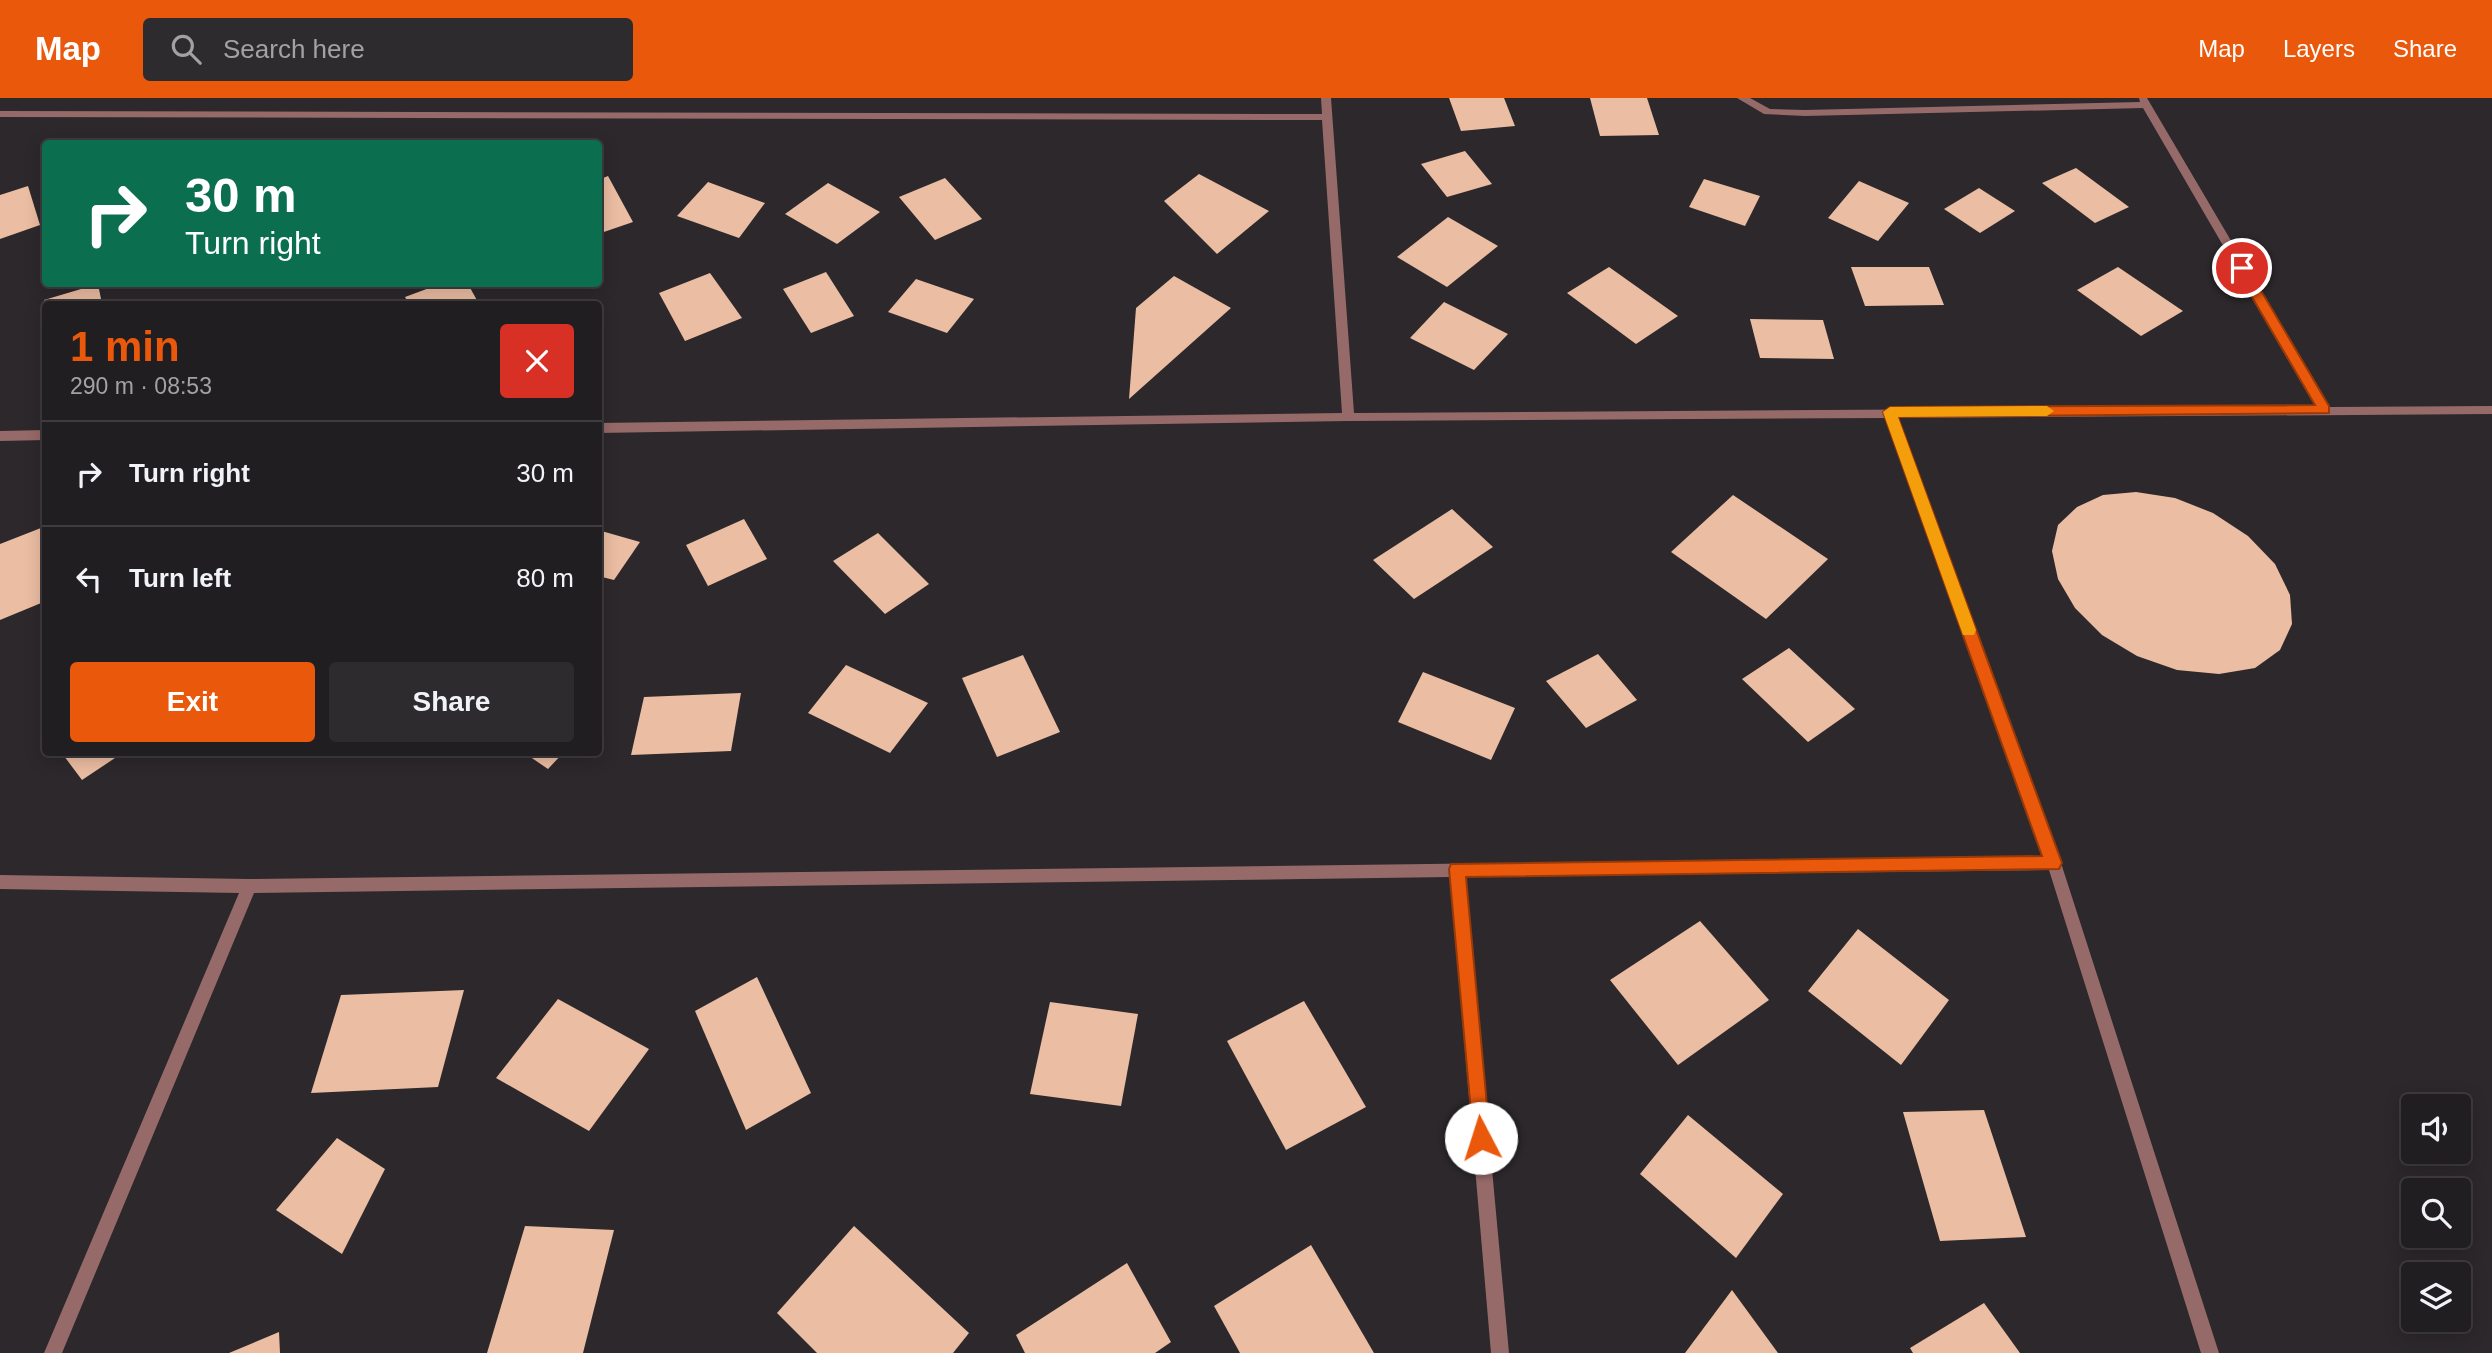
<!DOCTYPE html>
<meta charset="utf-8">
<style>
body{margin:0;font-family:Helvetica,sans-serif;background:#2d2b2e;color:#f1f3f6;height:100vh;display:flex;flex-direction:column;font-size:26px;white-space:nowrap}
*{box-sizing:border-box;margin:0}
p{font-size:23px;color:#a2a2a5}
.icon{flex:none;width:38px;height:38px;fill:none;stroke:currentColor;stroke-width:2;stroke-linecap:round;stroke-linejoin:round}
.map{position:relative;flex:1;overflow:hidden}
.sheet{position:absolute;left:42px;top:203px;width:560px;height:455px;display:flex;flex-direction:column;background:#211e21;border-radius:7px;box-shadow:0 4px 18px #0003,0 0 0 2px #3e3c3f}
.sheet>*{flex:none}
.banner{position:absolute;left:42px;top:42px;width:560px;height:147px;border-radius:7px;box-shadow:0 4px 18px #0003,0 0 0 2px #3e3c3f;background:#0b6e4f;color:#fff;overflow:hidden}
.buttons{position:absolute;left:2401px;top:996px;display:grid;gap:14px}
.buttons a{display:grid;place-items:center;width:70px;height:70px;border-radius:7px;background:#211e21;box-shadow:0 4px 18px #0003,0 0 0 2px #3e3c3f;font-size:35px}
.pin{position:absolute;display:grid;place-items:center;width:60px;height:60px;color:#fff;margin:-30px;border:4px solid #fff;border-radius:50%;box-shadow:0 2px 7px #0007}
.me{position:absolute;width:77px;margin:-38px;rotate:355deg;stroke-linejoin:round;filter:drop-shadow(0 0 5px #0008)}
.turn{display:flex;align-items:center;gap:24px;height:147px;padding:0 28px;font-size:32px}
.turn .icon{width:91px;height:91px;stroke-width:2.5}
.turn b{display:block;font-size:49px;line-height:60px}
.round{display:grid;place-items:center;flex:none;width:74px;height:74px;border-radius:7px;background:#2d2b2e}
.head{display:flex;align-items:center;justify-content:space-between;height:119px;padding:0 28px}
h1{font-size:42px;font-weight:700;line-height:52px;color:#ea580c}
.primary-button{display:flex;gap:14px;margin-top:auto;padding:14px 28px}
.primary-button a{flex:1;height:80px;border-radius:7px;background:#ea580c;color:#fff;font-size:28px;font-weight:700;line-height:80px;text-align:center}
.primary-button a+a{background:#2d2b2e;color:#f1f3f6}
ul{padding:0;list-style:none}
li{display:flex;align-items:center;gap:21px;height:105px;padding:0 28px;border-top:2px solid #3e3c3f}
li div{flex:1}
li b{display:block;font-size:26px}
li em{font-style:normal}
header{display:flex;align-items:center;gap:42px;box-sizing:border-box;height:98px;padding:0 35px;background:#ea580c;color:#fff}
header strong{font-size:33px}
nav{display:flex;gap:38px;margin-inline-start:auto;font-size:24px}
.search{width:490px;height:63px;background:#2d2b2e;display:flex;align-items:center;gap:18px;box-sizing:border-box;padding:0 24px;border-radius:7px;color:#a2a2a5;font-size:26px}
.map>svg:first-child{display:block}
</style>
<header>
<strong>Map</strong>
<div class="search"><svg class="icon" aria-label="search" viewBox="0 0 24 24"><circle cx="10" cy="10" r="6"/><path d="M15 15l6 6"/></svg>Search here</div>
<nav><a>Map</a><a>Layers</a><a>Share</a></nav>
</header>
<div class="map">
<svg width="2492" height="1255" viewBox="0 0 2492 1255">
<rect width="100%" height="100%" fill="#2c282c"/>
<!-- building -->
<g fill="#ebbda2">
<polygon points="1449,0 1504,0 1515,28 1461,33"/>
<polygon points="1590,0 1647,0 1659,37 1600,38"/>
<polygon points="1465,53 1492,86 1447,99 1421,66"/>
<polygon points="2076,70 2129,109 2095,125 2042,85"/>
<polygon points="1199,76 1269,113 1217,156 1164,103"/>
<polygon points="608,78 633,124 598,136 598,82"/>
<polygon points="945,80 982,121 935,142 899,99"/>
<polygon points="1704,81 1760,98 1745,128 1689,109"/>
<polygon points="1859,83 1909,105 1878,143 1828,120"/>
<polygon points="708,84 765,105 739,140 677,118"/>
<polygon points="828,85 880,114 837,146 785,116"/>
<polygon points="28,88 40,127 0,141 0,97"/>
<polygon points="1979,90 2015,113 1980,135 1944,111"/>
<polygon points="1448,119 1498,148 1447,189 1397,159"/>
<polygon points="1609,169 1678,218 1636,246 1567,195"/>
<polygon points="1851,169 1929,169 1944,207 1865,208"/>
<polygon points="2118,169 2183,213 2141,238 2077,192"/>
<polygon points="826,174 854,218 811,235 783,191"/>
<polygon points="710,175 742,220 685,243 659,195"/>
<polygon points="1174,178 1231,210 1129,301 1136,210"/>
<polygon points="916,181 974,201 947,235 888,214"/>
<polygon points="98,186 102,206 45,206 44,202"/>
<polygon points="440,186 468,186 479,206 409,206 405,199"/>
<polygon points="1444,204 1508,236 1474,272 1410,240"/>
<polygon points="1750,221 1823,222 1834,261 1760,260"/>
<polygon points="2136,394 2175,400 2213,415 2248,438 2275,466 2290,497 2292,526 2280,552 2255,570 2219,576 2177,572 2137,558 2102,537 2075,510 2058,481 2052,453 2058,427 2077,409 2103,397"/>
<polygon points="1733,397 1828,461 1766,521 1671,454"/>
<polygon points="1452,411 1493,449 1414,501 1373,462"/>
<polygon points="744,421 767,461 708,488 686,447"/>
<polygon points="46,428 46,503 0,522 0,446"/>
<polygon points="598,432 640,444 614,482 598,478"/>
<polygon points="878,435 929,486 885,516 833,463"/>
<polygon points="1789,550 1855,611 1808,644 1742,581"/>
<polygon points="1598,556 1637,602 1586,630 1546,583"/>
<polygon points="1023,557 1060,634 997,659 962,580"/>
<polygon points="846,567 928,605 890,655 808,615"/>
<polygon points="1423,574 1515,610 1491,662 1398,624"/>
<polygon points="741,595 731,653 631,657 644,599"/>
<polygon points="61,654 124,654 82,682"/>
<polygon points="523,654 564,654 548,671"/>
<polygon points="1700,823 1769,902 1678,967 1610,882"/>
<polygon points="1858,831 1949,902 1901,967 1808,893"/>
<polygon points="757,879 811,995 746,1032 695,913"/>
<polygon points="464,892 438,989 311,995 341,897"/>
<polygon points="558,901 649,951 589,1033 496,980"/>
<polygon points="1304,903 1366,1009 1286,1052 1227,943"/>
<polygon points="1050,904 1138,916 1121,1008 1030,996"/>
<polygon points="1984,1012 2026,1139 1940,1143 1903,1014"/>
<polygon points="1688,1017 1783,1096 1736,1160 1640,1076"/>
<polygon points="337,1040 385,1071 342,1156 276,1112"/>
<polygon points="525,1128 614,1132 583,1255 487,1255"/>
<polygon points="854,1128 969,1235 953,1255 817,1255 777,1215"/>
<polygon points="1311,1147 1374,1255 1240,1255 1214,1208"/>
<polygon points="1127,1165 1171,1244 1155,1255 1025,1255 1016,1237"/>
<polygon points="1732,1192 1778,1255 1685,1255"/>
<polygon points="1984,1205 2020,1255 1913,1255 1910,1250"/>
<polygon points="279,1234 280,1255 229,1255"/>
</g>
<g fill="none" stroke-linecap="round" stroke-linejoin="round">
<!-- minor -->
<g fill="#966a69" fill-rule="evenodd">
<polygon points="1321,0 1331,0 1354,315 2317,309 2143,10 1805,18 1764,16 1737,0 1750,0 1770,11 1805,12 2140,4 2139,0 2147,0 2329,309 2492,308 2492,316 1898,320 2061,765 2219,1255 2201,1255 2049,772 1465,779 1509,1255 1491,1255 1450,779 254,795 62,1255 44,1255 239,795 0,791 0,777 249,781 2044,758 1886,320 1348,323 598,335 598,325 1342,315 1322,22 0,19 0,13 1322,16"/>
<polygon points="46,332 46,342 0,343 0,333"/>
</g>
</g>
<!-- route -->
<polygon fill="#ea580c" stroke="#983908" stroke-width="2" points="2242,165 2246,167 2329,308 2329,315 1898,319 2062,765 2059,771 1466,779 1490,1040 1487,1047 1481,1049 1474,1047 1449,771 1451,766 2042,758 1883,314 1890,309 2315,307 2235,170"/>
<!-- slow -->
<polygon fill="#f59e0b" points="2047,308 2054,313 2047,318 1898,319 1976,532 1974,537 1963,537 1883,314 1890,309"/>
</svg>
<div class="buttons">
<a><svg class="icon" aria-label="sound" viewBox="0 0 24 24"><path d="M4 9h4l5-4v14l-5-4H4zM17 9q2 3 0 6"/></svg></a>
<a><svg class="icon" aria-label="search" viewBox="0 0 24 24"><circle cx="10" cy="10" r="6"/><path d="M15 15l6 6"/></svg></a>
<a><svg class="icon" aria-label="layers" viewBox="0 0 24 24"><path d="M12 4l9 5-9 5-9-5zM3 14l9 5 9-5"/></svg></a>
</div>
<div class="pin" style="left:2242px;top:170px;background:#d93025"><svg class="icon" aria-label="arrive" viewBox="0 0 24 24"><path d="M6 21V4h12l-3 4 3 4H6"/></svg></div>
<svg class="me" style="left:1481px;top:1040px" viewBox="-20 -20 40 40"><circle r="19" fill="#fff"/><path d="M0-13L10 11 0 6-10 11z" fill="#ea580c"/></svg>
<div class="banner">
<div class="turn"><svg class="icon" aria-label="right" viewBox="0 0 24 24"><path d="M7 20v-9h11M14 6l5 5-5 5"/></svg><div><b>30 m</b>Turn right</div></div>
</div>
<section class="sheet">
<div class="head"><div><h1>1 min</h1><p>290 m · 08:53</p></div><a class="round" style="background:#d93025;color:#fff"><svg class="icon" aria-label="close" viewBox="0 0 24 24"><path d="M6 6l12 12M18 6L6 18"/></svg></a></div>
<ul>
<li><svg class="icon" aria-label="right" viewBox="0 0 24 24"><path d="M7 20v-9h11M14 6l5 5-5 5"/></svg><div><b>Turn right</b></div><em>30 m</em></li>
<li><svg class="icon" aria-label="left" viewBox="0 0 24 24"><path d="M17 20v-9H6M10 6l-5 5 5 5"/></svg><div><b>Turn left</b></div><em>80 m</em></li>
</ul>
<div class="primary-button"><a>Exit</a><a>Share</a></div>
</section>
</div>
